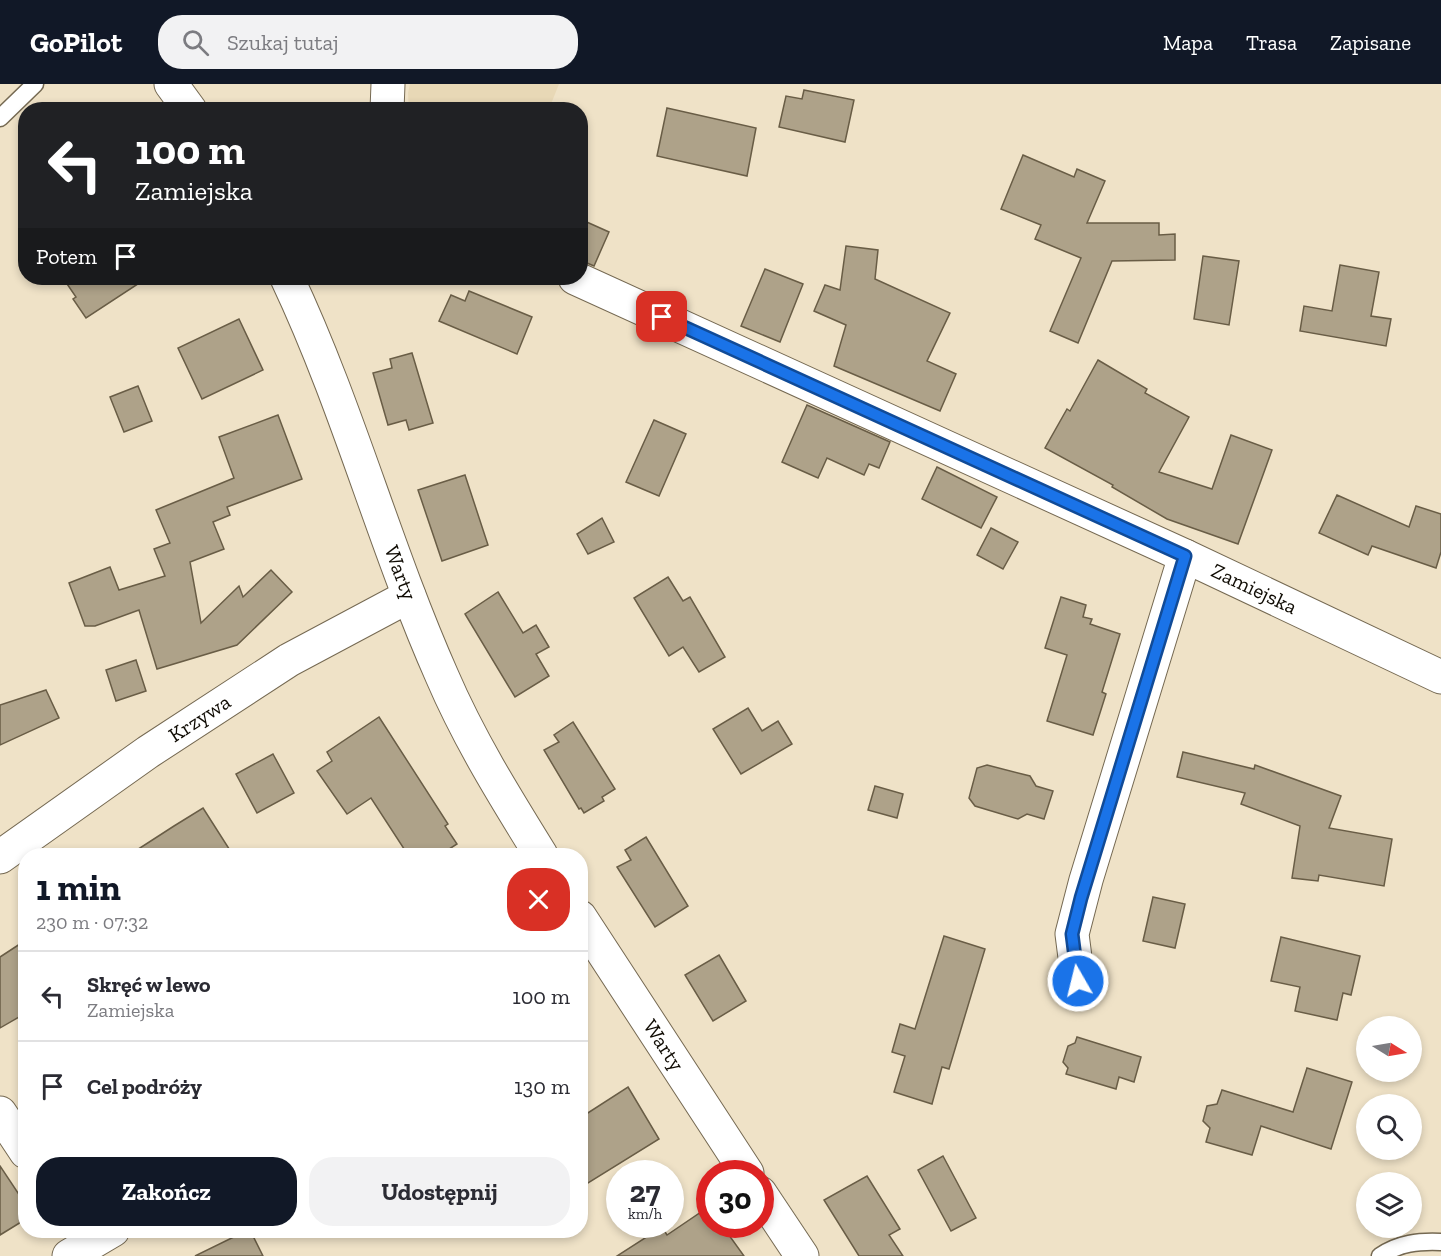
<!DOCTYPE html>
<html lang="pl">
<meta charset="utf-8">
<style>
body{margin:0;font-family:"Zilla Slab",serif;background:#f2f2f3;color:#2b2b33;height:100vh;display:flex;flex-direction:column;font-size:22px;white-space:nowrap}
*{box-sizing:border-box;margin:0}
p{font-size:20px;color:#7c7c81}
.icon{flex:none;width:33px;height:33px;fill:none;stroke:currentColor;stroke-width:2;stroke-linecap:round;stroke-linejoin:round}
.map{position:relative;flex:1;overflow:hidden}
.panel{position:absolute;left:18px;top:764px;width:570px;height:390px;display:flex;flex-direction:column;background:#fff;border-radius:24px;box-shadow:0 3px 9px #0003}
.panel>*{flex:none}
.hud{position:absolute;left:18px;top:18px;width:570px;height:183px;border-radius:24px;box-shadow:0 3px 9px #0003;background:#202124;color:#fff;overflow:hidden}
.needle{width:39px;rotate:101deg}
.tools{position:absolute;left:1356px;top:932px;display:grid;gap:12px}
.tools a{display:grid;place-items:center;width:66px;height:66px;border-radius:50%;background:#fff;box-shadow:0 3px 9px #0003;font-size:30px}
.speed{position:absolute;left:606px;top:1076px;display:flex;gap:12px;font-size:30px;font-weight:700;text-align:center}
.speed>*{display:grid;place-content:center;width:78px;height:78px;border-radius:50%;background:#fff;box-shadow:0 3px 9px #0003;line-height:1}
.speed small{font-size:15px;font-weight:400}
.speed .limit{border:9px solid #d22;background:#fff;color:#111}
.pin{position:absolute;display:grid;place-items:center;width:51px;height:51px;color:#fff;margin:-26px;border-radius:12px;box-shadow:0 3px 9px #0006}
.me{position:absolute;width:66px;margin:-33px;rotate:352deg;stroke-linejoin:round;filter:drop-shadow(0 0 4px #0008)}
.turn{display:flex;align-items:center;gap:21px;height:126px;padding:0 18px;font-size:27px}
.turn .icon{width:78px;height:78px;stroke-width:2.5}
.turn b{display:block;font-size:42px;line-height:51px}
.then{display:flex;align-items:center;height:57px;padding:0 18px;background:#0003;gap:12px;font-size:22px}
.round{display:grid;place-items:center;flex:none;width:63px;height:63px;border-radius:24px;background:#f2f2f3}
.head{display:flex;align-items:center;justify-content:space-between;height:102px;padding:0 18px}
h1{font-size:36px;font-weight:700;line-height:45px;color:#111827}
.cta{display:flex;gap:12px;margin-top:auto;padding:12px 18px}
.cta a{flex:1;height:69px;border-radius:24px;background:#111827;color:#fff;font-size:24px;font-weight:700;line-height:69px;text-align:center}
.cta a+a{background:#f2f2f3;color:#2b2b33}
ul{padding:0;list-style:none}
li{display:flex;align-items:center;gap:18px;height:90px;padding:0 18px;border-top:2px solid #e1e1e2}
li div{flex:1}
li b{display:block;font-size:22px}
li em{font-style:normal}
header{display:flex;align-items:center;gap:36px;box-sizing:border-box;height:84px;padding:0 30px;background:#111827;color:#fff}
header strong{font-size:28px}
nav{display:flex;gap:33px;margin-inline-start:auto;font-size:21px}
.search{width:420px;height:54px;background:#f2f2f3;display:flex;align-items:center;gap:15px;box-sizing:border-box;padding:0 21px;border-radius:24px;color:#7c7c81;font-size:22px}
.map>svg:first-child{display:block}
</style>
<header>
<strong>GoPilot</strong>
<div class="search"><svg class="icon" aria-label="search" viewBox="0 0 24 24"><circle cx="10" cy="10" r="6"/><path d="M15 15l6 6"/></svg>Szukaj tutaj</div>
<nav><a>Mapa</a><a>Trasa</a><a>Zapisane</a></nav>
</header>
<div class="map">
<svg width="1441" height="1172" viewBox="0 0 1441 1172">
<rect width="100%" height="100%" fill="#efe2c7"/>
<!-- built -->
<polygon fill="#e8d8b6" points="410,0 559,0 549,25 409,26 408,9"/>
<!-- building -->
<g fill="#aea289" stroke="#695d46" stroke-width="1.5">
<polygon points="804,6 854,16 845,58 779,43 786,12 802,15"/>
<polygon points="667,24 756,44 747,92 657,72"/>
<polygon points="1023,71 1074,93 1077,85 1105,97 1087,139 1159,139 1159,151 1175,150 1175,176 1112,177 1078,259 1050,247 1081,174 1035,155 1041,141 1001,125"/>
<polygon points="580,135 609,148 594,182 580,176"/>
<polygon points="846,162 878,166 875,195 950,229 927,277 956,290 940,327 834,282 846,241 814,227 825,201 840,206"/>
<polygon points="1203,172 1239,177 1229,241 1194,235"/>
<polygon points="1340,181 1379,188 1371,232 1391,235 1386,262 1300,247 1304,222 1332,227"/>
<polygon points="765,185 803,200 780,258 741,242"/>
<polygon points="63,194 147,194 86,234 73,215 76,213"/>
<polygon points="469,207 532,233 517,270 439,237 451,211 465,217"/>
<polygon points="239,235 263,286 202,315 178,264"/>
<polygon points="412,269 433,339 409,346 406,336 388,341 373,289 392,284 390,275"/>
<polygon points="1098,276 1147,305 1145,309 1189,333 1159,388 1212,405 1231,351 1272,366 1238,460 1167,435 1112,403 1113,401 1045,364 1067,325 1070,327"/>
<polygon points="138,302 152,337 124,348 110,313"/>
<polygon points="807,321 890,358 879,384 869,380 864,391 827,374 818,394 782,378"/>
<polygon points="278,331 302,395 227,423 230,431 213,438 224,465 190,478 201,539 239,502 243,513 271,486 292,508 237,561 157,585 139,526 95,542 85,542 69,499 110,483 119,506 165,492 154,465 170,459 156,426 234,394 219,353"/>
<polygon points="654,336 686,350 659,412 626,398"/>
<polygon points="937,383 997,413 981,444 922,415"/>
<polygon points="465,391 488,461 442,477 418,406"/>
<polygon points="1337,411 1409,443 1416,422 1441,430 1441,468 1436,484 1372,462 1368,471 1319,449"/>
<polygon points="602,434 614,458 588,470 577,450"/>
<polygon points="991,444 1018,458 1003,485 977,471"/>
<polygon points="668,493 683,517 690,513 725,573 699,588 683,563 669,572 634,514"/>
<polygon points="498,508 523,549 536,541 549,563 536,570 549,592 515,613 465,530"/>
<polygon points="1061,513 1086,521 1083,533 1092,535 1090,540 1120,550 1102,608 1106,610 1093,651 1047,637 1067,571 1045,564"/>
<polygon points="136,576 146,607 116,617 106,586"/>
<polygon points="46,606 59,634 0,661 0,621"/>
<polygon points="748,624 762,647 778,637 792,660 741,690 713,645"/>
<polygon points="379,633 448,740 445,742 457,760 440,771 408,771 371,714 347,730 317,687 332,677 327,668"/>
<polygon points="573,638 615,705 602,713 604,717 584,729 581,724 579,725 544,666 559,658 554,651"/>
<polygon points="1183,668 1254,685 1255,681 1341,712 1329,744 1392,755 1384,802 1319,791 1318,797 1292,794 1300,742 1241,720 1245,709 1177,693"/>
<polygon points="273,670 294,709 257,729 236,690"/>
<polygon points="987,681 1030,692 1036,702 1053,707 1044,735 1027,730 1018,735 975,722 969,714 977,684"/>
<polygon points="875,702 903,710 897,734 868,726"/>
<polygon points="203,724 233,771 129,771 174,742"/>
<polygon points="646,753 688,822 655,843 617,783 631,776 625,766"/>
<polygon points="1153,813 1185,820 1175,864 1143,857"/>
<polygon points="944,852 985,865 949,985 942,983 932,1020 894,1008 905,972 892,968 900,940 915,945"/>
<polygon points="1281,853 1360,872 1351,911 1343,909 1337,936 1295,927 1300,903 1271,897"/>
<polygon points="26,856 26,929 0,944 0,873"/>
<polygon points="719,871 746,917 713,937 685,891"/>
<polygon points="1077,953 1141,973 1134,998 1119,993 1116,1005 1066,990 1068,984 1063,978 1068,962 1075,959"/>
<polygon points="1307,984 1352,998 1331,1065 1261,1042 1252,1071 1206,1058 1210,1044 1203,1037 1207,1022 1217,1020 1222,1006 1293,1028"/>
<polygon points="628,1003 659,1055 580,1104 580,1034"/>
<polygon points="943,1072 976,1134 951,1147 918,1086"/>
<polygon points="0,1082 26,1121 26,1135 0,1151"/>
<polygon points="867,1092 900,1145 889,1151 903,1172 859,1172 824,1116"/>
<polygon points="710,1122 710,1140 721,1140 744,1172 617,1172 662,1143 667,1151"/>
<polygon points="248,1146 250,1146 263,1172 195,1172"/>
</g>
<g fill="none" stroke-linecap="round" stroke-linejoin="round">
<defs>
<g id="service">
<polyline points="0,34 35,0"/>
<path d="M1380,1172C1399,1159 1419,1157 1441,1158"/>
</g>
<g id="minor">
<polyline points="387,26 388,0"/>
<path id="s1" d="M575,194L1185,472L1441,593"/>
<path id="s2" d="M0,773L148,668L289,576L409,512"/>
<polyline points="1078,897 1072,850 1086,796 1185,472"/>
<polyline points="0,1029 26,1068"/>
<polyline points="69,1172 113,1146"/>
</g>
<g id="secondary">
<polyline points="171,0 190,26"/>
<path id="s3" d="M287,194C348,323 384,461 442,592C469,655 505,713 541,771"/>
<path id="s4" d="M580,833L747,1089"/>
<polyline points="760,1109 802,1172"/>
</g>
</defs>
<!-- service casing -->
<use href="#service" stroke="#756952" stroke-width="19"/>
<!-- minor casing -->
<use href="#minor" stroke="#756952" stroke-width="35"/>
<!-- secondary casing -->
<use href="#secondary" stroke="#756952" stroke-width="35"/>
<!-- service -->
<use href="#service" stroke="#fff" stroke-width="16"/>
<!-- minor -->
<use href="#minor" stroke="#fff" stroke-width="33"/>
<!-- secondary -->
<use href="#secondary" stroke="#fff" stroke-width="33"/>
</g>
<g fill="none" stroke-linecap="round" stroke-linejoin="round">
<defs>
<polyline id="route" points="662,233 1185,472 1081,814 1072,850 1078,897"/>
</defs>
<!-- route casing -->
<use href="#route" stroke="#114b97" stroke-width="15"/>
<!-- route -->
<use href="#route" stroke="#1a73e8" stroke-width="10"/>
</g>
<g text-anchor="middle" stroke-width="4.5" stroke-linejoin="round" paint-order="stroke">
<!-- street labels -->
<g font-size="21" fill="#0f0b03" stroke="#efe2c7">
<text dy="7" stroke="none"><textPath href="#s3" startOffset="316">Warty</textPath></text>
<text dy="7" stroke="none"><textPath href="#s1" startOffset="747">Zamiejska</textPath></text>
<text dy="7" stroke="none"><textPath href="#s2" startOffset="243">Krzywa</textPath></text>
<text dy="7" stroke="none"><textPath href="#s4" startOffset="153">Warty</textPath></text>
</g>
</g>
</svg>
<div class="tools">
<a><svg class="needle" viewBox="-14 -14 28 28"><path d="M0-13l5 13h-10z" fill="#e53935"/><path d="M0 13l5-13h-10z" fill="#7c7c81"/></svg></a>
<a><svg class="icon" aria-label="search" viewBox="0 0 24 24"><circle cx="10" cy="10" r="6"/><path d="M15 15l6 6"/></svg></a>
<a><svg class="icon" aria-label="layers" viewBox="0 0 24 24"><path d="M12 4l9 5-9 5-9-5zM3 14l9 5 9-5"/></svg></a>
</div>
<div class="speed"><div>27<small>km/h</small></div><div class="limit">30</div></div>
<div class="pin" style="left:662px;top:233px;background:#d93025"><svg class="icon" aria-label="arrive" viewBox="0 0 24 24"><path d="M6 21V4h12l-3 4 3 4H6"/></svg></div>
<svg class="me" style="left:1078px;top:897px" viewBox="-20 -20 40 40"><circle r="17" fill="#1a73e8" stroke="#fff" stroke-width="3"/><path d="M0-11L8 9 0 5-8 9z" fill="#fff"/></svg>
<div class="hud">
<div class="turn"><svg class="icon" aria-label="left" viewBox="0 0 24 24"><path d="M17 20v-9H6M10 6l-5 5 5 5"/></svg><div><b>100 m</b>Zamiejska</div></div>
<div class="then">Potem<svg class="icon" aria-label="arrive" viewBox="0 0 24 24"><path d="M6 21V4h12l-3 4 3 4H6"/></svg></div>
</div>
<section class="panel">
<div class="head"><div><h1>1 min</h1><p>230 m · 07:32</p></div><a class="round" style="background:#d93025;color:#fff"><svg class="icon" aria-label="close" viewBox="0 0 24 24"><path d="M6 6l12 12M18 6L6 18"/></svg></a></div>
<ul>
<li><svg class="icon" aria-label="left" viewBox="0 0 24 24"><path d="M17 20v-9H6M10 6l-5 5 5 5"/></svg><div><b>Skręć w lewo</b><p>Zamiejska</p></div><em>100 m</em></li>
<li><svg class="icon" aria-label="arrive" viewBox="0 0 24 24"><path d="M6 21V4h12l-3 4 3 4H6"/></svg><div><b>Cel podróży</b></div><em>130 m</em></li>
</ul>
<div class="cta"><a>Zakończ</a><a>Udostępnij</a></div>
</section>
</div>
